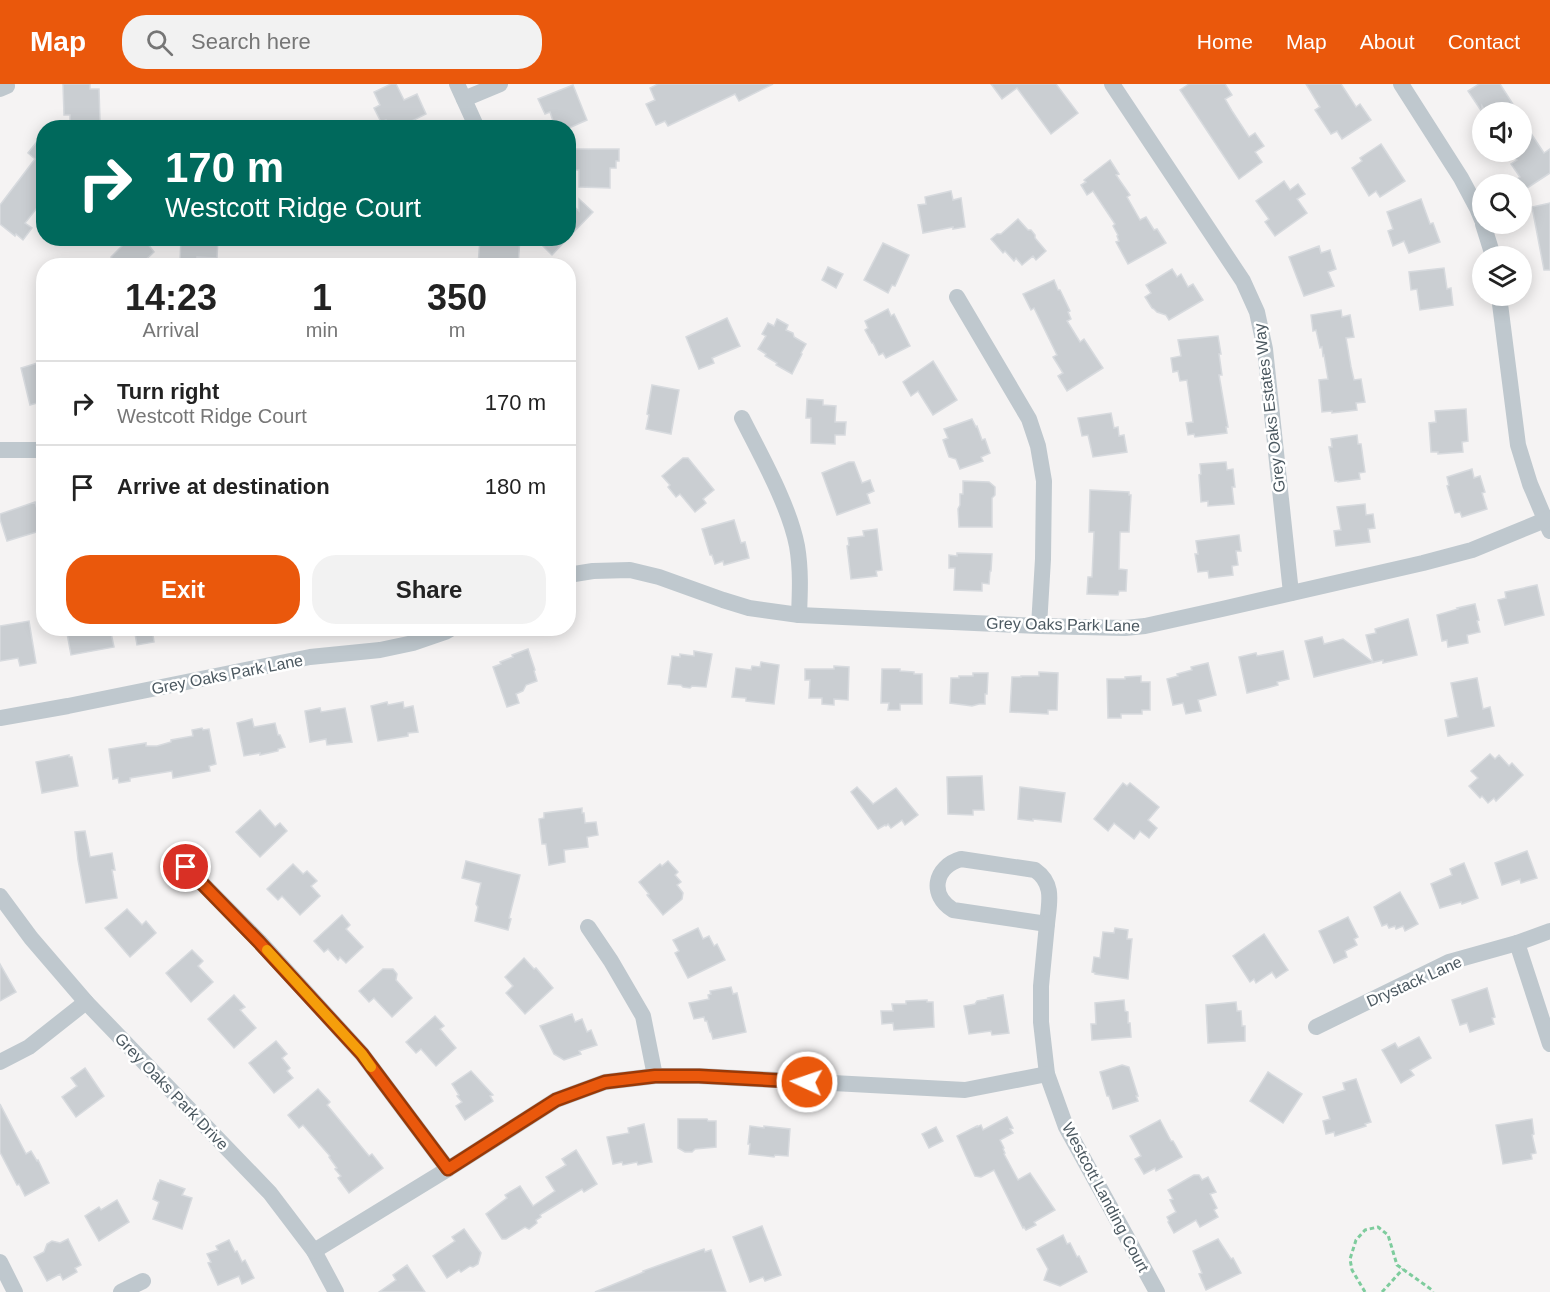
<!DOCTYPE html>
<style>
body{margin:0;font-family:Helvetica,sans-serif;background:#f2f2f2;color:#222;height:100vh;display:flex;flex-direction:column;font-size:22px;white-space:nowrap}
*{box-sizing:border-box;margin:0}
p{font-size:20px;color:#767676}
.icon{flex:none;width:33px;height:33px;fill:none;stroke:currentColor;stroke-width:2;stroke-linecap:round;stroke-linejoin:round}
.map{position:relative;flex:1;overflow:hidden}
.sheet{position:absolute;left:36px;top:174px;width:540px;height:378px;display:flex;flex-direction:column;background:#fff;border-radius:24px;box-shadow:0 3px 15px #0003}
.sheet>*{flex:none}
.top-card{position:absolute;left:36px;top:36px;width:540px;height:126px;border-radius:24px;box-shadow:0 3px 15px #0003;background:#00695c;color:#fff;overflow:hidden}
.fabs{position:absolute;left:1472px;top:18px;display:grid;gap:12px}
.fabs a{display:grid;place-items:center;width:60px;height:60px;border-radius:50%;background:#fff;box-shadow:0 3px 15px #0003;font-size:30px}
.pin{position:absolute;display:grid;place-items:center;width:51px;height:51px;color:#fff;margin:-26px;border:3px solid #fff;border-radius:50%;box-shadow:0 2px 6px #0007}
.me{position:absolute;width:66px;margin:-33px;rotate:273deg;stroke-linejoin:round;filter:drop-shadow(0 0 4px #0008)}
.turn{display:flex;align-items:center;gap:21px;height:126px;padding:0 30px;font-size:27px}
.turn .icon{width:78px;height:78px;stroke-width:2.5}
.turn b{display:block;font-size:42px;line-height:51px}
.eta{display:flex;justify-content:space-evenly;align-items:center;height:102px;text-align:center}
.eta b{font-size:36px;font-weight:800;line-height:42px}
.button{display:flex;gap:12px;margin-top:auto;padding:12px 30px}
.button a{flex:1;height:69px;border-radius:24px;background:#ea580c;color:#fff;font-size:24px;font-weight:800;line-height:69px;text-align:center}
.button a+a{background:#f2f2f2;color:#222}
ul{padding:0;list-style:none}
li{display:flex;align-items:center;gap:18px;height:84px;padding:0 30px;border-top:2px solid #e0e0e0}
li div{flex:1}
li b{display:block;font-size:22px}
li em{font-style:normal}
header{display:flex;align-items:center;gap:36px;box-sizing:border-box;height:84px;padding:0 30px;background:#ea580c;color:#fff}
header strong{font-size:28px}
nav{display:flex;gap:33px;margin-inline-start:auto;font-size:21px}
.search{width:420px;height:54px;background:#f2f2f2;display:flex;align-items:center;gap:15px;box-sizing:border-box;padding:0 21px;border-radius:24px;color:#767676;font-size:22px}
.map>svg:first-child{display:block}
</style>
<header>
<strong>Map</strong>
<div class="search"><svg class="icon" aria-label="search" viewBox="0 0 24 24"><circle cx="10" cy="10" r="6"/><path d="M15 15l6 6"/></svg>Search here</div>
<nav><a>Home</a><a>Map</a><a>About</a><a>Contact</a></nav>
</header>
<div class="map">
<svg width="1550" height="1208" viewBox="0 0 1550 1208">
<rect width="100%" height="100%" fill="#f5f3f3"/>
<!-- building -->
<g fill="#caced2" stroke="#d7dade" stroke-width="1.5">
<polygon points="63,0 90,0 90,5 99,5 100,37 70,38 70,31 64,31"/>
<polygon points="391,0 396,0 404,16 417,10 426,30 398,44 389,44 386,36 381,38 374,24 380,21 374,8"/>
<polygon points="658,0 773,0 739,17 735,10 668,42 665,37 656,41 646,20 655,16 650,4"/>
<polygon points="991,0 1056,0 1078,29 1051,50 1017,4 1002,15"/>
<polygon points="1189,0 1225,0 1232,11 1225,15 1232,27 1249,53 1255,49 1264,62 1255,68 1262,78 1239,95 1180,6"/>
<polygon points="1306,0 1341,0 1356,23 1360,20 1371,36 1342,55 1337,47 1331,50 1315,26 1320,23"/>
<polygon points="1479,0 1500,0 1518,28 1486,28 1482,22 1482,28 1468,7"/>
<polygon points="573,1 587,36 569,44 562,44 560,38 554,40 550,28 545,30 538,15"/>
<polygon points="1530,48 1544,69 1550,65 1550,89 1524,106 1517,95 1520,93 1511,80 1517,76 1511,68 1521,68 1521,54"/>
<polygon points="44,49 44,115 25,139 32,144 23,156 16,150 15,152 0,140 0,121 35,75 28,69"/>
<polygon points="1381,60 1405,97 1380,113 1376,107 1369,112 1352,84 1362,77 1360,74"/>
<polygon points="572,65 619,65 619,77 616,77 616,84 610,84 610,104 579,103 579,86 572,86"/>
<polygon points="1110,76 1119,90 1116,91 1130,111 1127,113 1140,136 1146,133 1154,146 1157,145 1166,159 1128,180 1116,158 1119,157 1117,152 1118,151 1113,142 1115,140 1093,107 1087,111 1081,101 1086,98 1084,96"/>
<polygon points="1284,97 1290,106 1298,100 1305,110 1297,115 1307,129 1275,152 1265,138 1269,135 1256,117"/>
<polygon points="951,107 953,116 961,114 965,143 953,145 953,143 923,149 918,121 926,120 925,113"/>
<polygon points="579,115 593,128 568,154 568,117 579,127"/>
<polygon points="1421,115 1430,140 1433,139 1440,158 1409,169 1404,157 1393,162 1388,147 1393,145 1387,128"/>
<polygon points="1550,119 1550,186 1544,186 1532,123"/>
<polygon points="1018,135 1028,146 1031,146 1035,151 1035,154 1046,167 1036,176 1033,172 1022,181 1016,174 1014,177 1005,167 1003,169 991,155 997,150 1001,150"/>
<polygon points="130,154 143,154 154,168 139,182 118,182 111,173"/>
<polygon points="181,154 218,154 217,174 197,173 197,178 180,177"/>
<polygon points="490,154 520,154 518,182 478,182 480,155"/>
<polygon points="535,154 568,154 552,171"/>
<polygon points="883,159 909,171 895,202 892,201 888,209 864,196"/>
<polygon points="1319,162 1321,169 1330,166 1336,185 1328,188 1334,202 1304,212 1289,173"/>
<polygon points="828,183 843,190 836,204 822,196"/>
<polygon points="1444,184 1447,205 1451,204 1453,221 1420,226 1417,205 1411,206 1409,188"/>
<polygon points="1172,185 1177,193 1181,190 1188,203 1193,200 1203,216 1169,236 1166,231 1157,228 1154,225 1152,224 1145,213 1151,209 1146,201"/>
<polygon points="1054,196 1058,206 1060,206 1070,227 1068,228 1071,235 1067,237 1080,258 1084,255 1103,284 1067,307 1058,292 1063,289 1053,273 1057,271 1034,224 1031,226 1023,210"/>
<polygon points="888,225 891,232 894,230 910,262 886,274 883,269 879,271 873,259 872,259 865,246 868,244 865,237"/>
<polygon points="1341,226 1342,233 1350,231 1354,253 1346,254 1351,283 1354,296 1361,295 1365,318 1356,319 1357,326 1332,329 1332,327 1322,328 1319,296 1328,295 1324,271 1323,272 1322,263 1320,264 1316,246 1313,247 1311,231"/>
<polygon points="727,234 740,262 712,274 714,279 699,285 686,253"/>
<polygon points="777,235 788,241 786,246 793,249 794,253 806,260 801,269 802,270 792,290 776,281 777,279 765,272 766,270 758,265 766,252 762,250 768,239 774,242"/>
<polygon points="1218,252 1221,270 1219,270 1222,291 1219,291 1228,343 1226,343 1227,349 1195,353 1194,350 1188,351 1186,339 1193,338 1187,296 1180,297 1178,287 1173,288 1171,274 1181,272 1178,256"/>
<polygon points="44,277 44,317 30,321 21,284"/>
<polygon points="933,277 957,316 933,331 918,307 911,312 903,298"/>
<polygon points="652,301 679,306 671,350 646,345 649,331 647,330"/>
<polygon points="807,315 823,316 823,321 836,322 835,338 846,338 845,351 835,351 835,360 811,359 811,334 806,334"/>
<polygon points="1466,325 1468,357 1462,358 1463,368 1438,370 1438,368 1431,368 1429,339 1436,338 1435,327"/>
<polygon points="1111,329 1114,344 1118,343 1119,352 1124,351 1127,368 1093,373 1088,351 1082,352 1078,334"/>
<polygon points="972,335 976,343 977,342 982,356 985,355 990,369 981,373 983,377 960,385 956,375 949,373 943,356 948,354 944,345"/>
<polygon points="1357,351 1358,360 1361,360 1365,388 1359,389 1360,395 1338,398 1338,397 1335,397 1329,363 1332,363 1331,355"/>
<polygon points="683,374 688,374 714,406 703,415 706,419 695,428 680,410 676,413 668,403 670,401 662,392"/>
<polygon points="849,378 854,378 862,399 870,396 874,407 867,410 870,419 837,431 822,389"/>
<polygon points="1226,378 1227,386 1233,385 1235,403 1232,403 1234,420 1208,422 1208,417 1201,418 1199,391 1201,390 1200,380"/>
<polygon points="1472,385 1474,394 1480,392 1485,408 1482,409 1487,425 1462,433 1460,428 1455,429 1447,402 1449,401 1447,393"/>
<polygon points="963,397 989,398 995,403 995,411 992,414 992,443 959,443 958,425 960,421 960,410 963,410"/>
<polygon points="1090,406 1129,408 1129,411 1131,411 1129,448 1120,448 1119,485 1127,486 1126,507 1119,507 1118,511 1087,510 1088,493 1092,493 1094,448 1089,448"/>
<polygon points="35,418 43,446 7,457 0,435 0,430"/>
<polygon points="1365,420 1366,431 1373,430 1375,444 1368,445 1370,458 1336,462 1334,447 1341,446 1337,423"/>
<polygon points="734,436 741,459 745,458 749,474 724,481 723,477 715,480 712,471 710,471 702,445"/>
<polygon points="877,445 882,486 876,487 877,492 851,495 847,462 849,461 848,454 864,452 863,447"/>
<polygon points="1239,451 1241,467 1236,467 1238,481 1232,482 1233,491 1209,494 1208,487 1198,488 1195,470 1198,470 1196,457"/>
<polygon points="957,469 992,470 991,487 990,487 989,500 982,499 982,507 954,506 955,484 949,484 949,471 957,472"/>
<polygon points="1537,501 1544,531 1505,541 1498,516 1506,514 1505,508"/>
<polygon points="1475,520 1479,536 1477,537 1480,548 1467,551 1468,559 1448,563 1447,556 1442,557 1437,531 1458,525 1457,524"/>
<polygon points="1408,535 1417,571 1383,579 1383,576 1314,593 1305,557 1322,553 1324,560 1343,555 1373,578 1366,551 1376,549 1375,545"/>
<polygon points="29,537 36,579 20,582 18,574 0,577 0,542"/>
<polygon points="66,544 110,544 114,563 71,571"/>
<polygon points="134,544 152,544 154,558 137,561"/>
<polygon points="528,565 535,586 534,587 537,597 526,601 523,607 516,610 519,619 507,623 493,583 501,580 500,578 513,573 512,571"/>
<polygon points="694,567 712,570 706,603 692,602 690,604 683,603 681,601 668,600 672,572 680,573 680,570 694,572"/>
<polygon points="1283,567 1289,595 1277,598 1278,601 1267,604 1247,609 1239,573 1256,569 1257,572"/>
<polygon points="761,578 779,581 774,620 746,617 746,614 732,613 736,584 751,586 752,582 760,583"/>
<polygon points="1208,579 1216,611 1198,616 1201,627 1186,630 1183,619 1173,621 1167,595 1178,592 1177,590 1192,586 1191,583"/>
<polygon points="834,582 849,583 848,616 834,615 834,621 822,620 822,614 809,614 810,596 805,596 805,585 834,585"/>
<polygon points="882,585 900,585 900,587 914,588 914,590 922,590 922,620 900,620 900,626 888,626 889,619 881,619"/>
<polygon points="1039,588 1058,589 1057,626 1048,626 1048,630 1010,628 1012,593 1021,593 1021,592 1039,592"/>
<polygon points="973,589 988,589 987,610 985,610 985,620 979,620 972,622 950,619 951,594 959,594 959,592 973,592"/>
<polygon points="1141,592 1141,598 1150,598 1150,626 1142,626 1142,630 1121,630 1121,634 1108,634 1107,595 1125,595 1125,593"/>
<polygon points="1477,594 1483,625 1490,623 1494,642 1448,652 1445,636 1458,633 1451,599"/>
<polygon points="387,618 388,621 403,618 404,624 413,622 418,648 408,649 408,652 378,657 371,622"/>
<polygon points="320,624 321,628 345,624 352,658 327,661 326,655 310,658 305,627"/>
<polygon points="252,635 254,643 275,639 278,651 280,651 285,663 278,665 278,667 260,671 260,669 244,672 237,639"/>
<polygon points="202,644 203,646 209,645 216,680 209,682 210,687 173,694 172,687 130,694 130,697 119,699 118,694 113,695 109,665 146,659 146,662 157,662 171,658 171,656 193,652 192,646"/>
<polygon points="1490,670 1495,675 1499,671 1509,682 1512,679 1523,691 1496,717 1494,714 1488,719 1482,712 1480,714 1469,702 1478,694 1471,687"/>
<polygon points="69,671 69,673 72,673 78,702 42,709 36,678"/>
<polygon points="982,692 984,726 973,726 973,731 948,730 947,693"/>
<polygon points="1123,699 1127,702 1130,699 1159,723 1148,736 1157,744 1149,754 1140,747 1134,755 1114,739 1108,747 1094,735"/>
<polygon points="857,703 873,720 896,704 918,731 905,741 902,736 891,744 888,740 886,742 885,741 878,745 851,708"/>
<polygon points="1020,703 1065,709 1061,738 1033,735 1033,737 1018,735"/>
<polygon points="582,724 582,729 584,729 585,739 596,738 598,751 587,753 588,763 564,766 565,778 549,781 546,760 542,760 539,735 544,734 544,729"/>
<polygon points="260,726 275,743 280,739 287,747 260,773 236,748"/>
<polygon points="85,747 90,773 112,769 115,786 112,786 117,814 86,819 78,776 75,748"/>
<polygon points="1527,767 1537,794 1521,799 1520,795 1502,801 1495,779"/>
<polygon points="466,777 520,791 509,834 511,835 508,846 475,837 478,823 476,820 481,799 462,794"/>
<polygon points="668,777 678,788 675,791 681,798 677,801 683,809 682,815 663,831 647,811 649,810 639,798 660,780 662,782"/>
<polygon points="1464,779 1478,814 1462,820 1461,818 1440,824 1431,800 1452,791 1450,785"/>
<polygon points="293,780 303,790 307,787 317,797 311,802 320,812 300,831 282,812 278,816 267,805"/>
<polygon points="1400,808 1418,840 1405,847 1403,842 1396,845 1395,842 1389,844 1387,840 1382,842 1374,823"/>
<polygon points="127,825 142,841 146,837 156,849 130,873 105,844"/>
<polygon points="342,831 350,841 346,845 363,863 346,879 340,873 338,876 328,865 324,868 314,857"/>
<polygon points="1348,833 1358,853 1354,855 1357,861 1345,867 1347,873 1334,879 1319,847"/>
<polygon points="698,844 703,855 709,852 714,862 717,860 725,876 688,894 675,869 679,867 673,856"/>
<polygon points="1115,844 1128,846 1127,855 1132,855 1128,895 1095,890 1095,889 1092,888 1094,873 1100,874 1103,848 1114,849"/>
<polygon points="1264,850 1288,886 1276,894 1272,888 1256,899 1254,895 1250,898 1233,872"/>
<polygon points="192,866 203,877 198,882 213,898 191,918 166,889"/>
<polygon points="524,874 534,885 536,884 553,904 525,930 506,909 513,902 505,893"/>
<polygon points="0,880 16,908 0,917"/>
<polygon points="383,885 393,885 397,890 396,896 412,914 392,933 374,914 369,918 359,907"/>
<polygon points="731,903 733,910 737,909 746,948 713,955 711,948 710,948 707,937 705,937 704,933 694,935 689,919 709,915 708,911 711,910 710,907"/>
<polygon points="1487,904 1495,933 1492,934 1494,940 1470,948 1467,939 1460,941 1452,916"/>
<polygon points="234,911 245,923 240,926 256,944 234,964 208,935"/>
<polygon points="1003,911 1009,949 992,951 991,947 969,950 964,922 975,920 977,917 989,915 988,914"/>
<polygon points="927,916 927,918 933,918 934,943 894,946 893,939 882,940 881,927 893,927 892,920 906,920 906,917"/>
<polygon points="1124,916 1125,927 1128,928 1128,939 1130,939 1131,953 1092,956 1091,940 1096,940 1095,919"/>
<polygon points="1236,918 1237,927 1241,927 1242,942 1245,942 1245,957 1208,959 1206,921"/>
<polygon points="572,930 575,938 582,935 587,948 591,946 597,961 579,967 581,970 564,976 554,970 540,942"/>
<polygon points="435,932 444,942 440,945 456,964 436,982 421,965 416,969 406,958"/>
<polygon points="1419,953 1431,974 1410,986 1414,991 1401,999 1382,966 1395,959 1398,964"/>
<polygon points="276,957 287,970 282,974 290,984 287,987 293,994 274,1009 249,979"/>
<polygon points="1122,981 1129,983 1138,1012 1136,1012 1138,1017 1113,1025 1109,1012 1107,1012 1100,988"/>
<polygon points="85,984 104,1012 76,1033 62,1013 77,1002 71,994"/>
<polygon points="471,987 493,1011 490,1012 493,1017 465,1036 456,1022 462,1018 457,1012 459,1011 452,1000"/>
<polygon points="1268,988 1302,1010 1283,1039 1250,1017"/>
<polygon points="1356,995 1371,1038 1365,1040 1366,1042 1335,1052 1334,1048 1326,1050 1323,1037 1330,1035 1323,1013 1345,1006 1343,999"/>
<polygon points="318,1005 330,1018 327,1021 369,1072 372,1070 383,1084 349,1109 338,1094 341,1092 335,1085 337,1084 329,1073 330,1072 303,1041 299,1044 288,1031"/>
<polygon points="0,1020 26,1070 31,1067 37,1077 38,1076 49,1099 25,1112 19,1100 17,1101 0,1068"/>
<polygon points="1007,1033 1013,1044 1010,1045 1013,1049 1000,1056 1004,1064 1003,1065 1005,1069 1004,1070 1018,1096 1030,1089 1055,1126 1034,1138 1036,1141 1026,1146 1024,1143 1023,1144 994,1086 981,1093 975,1092 957,1052 977,1042 977,1043 981,1041 983,1046"/>
<polygon points="678,1035 707,1035 708,1037 716,1037 716,1063 695,1065 692,1068 685,1068 678,1064"/>
<polygon points="1532,1035 1534,1050 1532,1051 1536,1069 1531,1070 1532,1075 1503,1080 1496,1041"/>
<polygon points="1160,1036 1171,1057 1173,1057 1182,1073 1156,1087 1155,1084 1144,1090 1135,1075 1141,1072 1130,1052"/>
<polygon points="644,1040 652,1078 638,1081 637,1078 623,1081 622,1078 613,1080 607,1053 629,1049 628,1044"/>
<polygon points="750,1042 764,1044 764,1042 790,1045 788,1072 775,1071 774,1073 749,1070 750,1060 748,1060"/>
<polygon points="936,1043 943,1057 929,1064 922,1050"/>
<polygon points="576,1066 597,1100 584,1108 582,1105 543,1129 540,1131 541,1133 536,1136 537,1139 529,1145 525,1143 506,1155 502,1155 486,1130 507,1114 505,1111 520,1102 533,1122 555,1107 546,1093 566,1081 562,1075"/>
<polygon points="1194,1091 1199,1091 1202,1096 1208,1093 1216,1108 1210,1110 1217,1124 1214,1126 1218,1133 1200,1143 1196,1136 1174,1149 1168,1138 1169,1137 1167,1133 1176,1128 1170,1116 1173,1115 1168,1106"/>
<polygon points="160,1096 185,1105 182,1111 192,1114 182,1145 153,1135 159,1118 153,1115 158,1099 159,1099"/>
<polygon points="117,1116 129,1138 99,1157 85,1132 99,1123 101,1126"/>
<polygon points="762,1142 781,1191 765,1197 763,1193 750,1198 733,1153"/>
<polygon points="464,1145 481,1169 478,1180 473,1183 470,1182 461,1188 459,1186 447,1194 433,1172 455,1157 452,1153"/>
<polygon points="1063,1151 1067,1160 1070,1159 1077,1173 1079,1172 1087,1188 1060,1202 1044,1196 1048,1185 1037,1165"/>
<polygon points="68,1155 81,1181 75,1184 77,1188 63,1196 60,1190 47,1197 34,1173 44,1168 47,1160 52,1157 60,1159"/>
<polygon points="1218,1155 1231,1175 1233,1174 1241,1189 1206,1206 1199,1190 1202,1189 1193,1167"/>
<polygon points="229,1156 235,1168 237,1167 242,1178 245,1176 254,1194 242,1200 239,1192 218,1201 208,1179 211,1178 207,1170 218,1166 216,1162"/>
<polygon points="704,1165 705,1168 711,1166 726,1208 595,1208 644,1188 643,1187"/>
<polygon points="407,1181 425,1208 379,1208 396,1196 393,1191"/>
</g>
<g fill="none" stroke-linecap="round" stroke-linejoin="round">
<!-- path -->
<g stroke="#7ecc9d" stroke-width="3" stroke-dasharray="4.5 3" stroke-linecap="butt">
<polyline points="1365,1208 1352,1186 1350,1175 1356,1156 1365,1146 1378,1143 1388,1151 1397,1181 1432,1206 1433,1208"/>
<polyline points="1382,1208 1403,1185"/>
</g>
<!-- street -->
<g stroke="#bfc8ce" stroke-width="16">
<polyline points="457,0 477,44"/>
<polyline points="1112,0 1243,197 1257,228 1265,265 1291,509"/>
<polyline points="1401,0 1461,94 1477,124 1482,136"/>
<polyline points="0,5 7,2"/>
<polyline points="464,15 500,0"/>
<polyline points="1483,140 1493,172"/>
<polyline points="1499,212 1518,361 1530,400 1550,447"/>
<polyline points="957,213 1029,335 1038,362 1044,397 1043,475 1039,542"/>
<path d="M742,334C761,372 789,421 797,462C801,485 800,508 799,531"/>
<polyline points="0,366 44,366"/>
<polyline points="568,491 593,487 630,486 659,493 723,516 749,524 799,531 1039,542 1125,544 1145,542 1222,525 1423,479 1472,466 1550,434"/>
<polyline points="0,634 68,622 310,573 380,566 413,559 445,548 452,544"/>
<path d="M961,775L1035,786C1055,800 1049,819 1047,840L953,826C929,811 934,783 961,775Z"/>
<polyline points="186,783 259,857 362,970 448,1085"/>
<polyline points="0,812 31,854 86,918 270,1109 314,1167 336,1208"/>
<polyline points="1047,840 1041,902 1041,938 1047,990 1066,1043 1157,1208"/>
<polyline points="588,843 611,877 643,932 655,992"/>
<polyline points="1517,859 1550,960"/>
<polyline points="1316,943 1449,878 1517,859 1550,847"/>
<polyline points="0,978 29,963 86,918"/>
<polyline points="314,1167 448,1085 556,1016 605,998 655,992 699,992 965,1006 1047,990"/>
<polyline points="0,1178 15,1208"/>
<polyline points="121,1208 143,1197"/>
</g>
</g>
<g fill="none" stroke-linecap="round" stroke-linejoin="round">
<defs>
<polyline id="route" points="186,783 259,858 362,970 448,1085 556,1016 605,998 655,992 699,992 807,998"/>
</defs>
<!-- route casing -->
<use href="#route" stroke="#983908" stroke-width="15"/>
<!-- route -->
<use href="#route" stroke="#ea580c" stroke-width="10"/>
<!-- slow -->
<polyline stroke="#f59e0b" stroke-width="10" points="267,866 362,970 371,983"/>
</g>
<g text-anchor="middle" stroke-width="5" stroke-linejoin="round" paint-order="stroke">
<!-- street labels -->
<g font-size="16" fill="#4b5860" stroke="#fff">
<text transform="translate(1269 324) rotate(-97)" y="6">Grey Oaks Estates Way</text>
<text transform="translate(1063 540) rotate(1)" y="6">Grey Oaks Park Lane</text>
<text transform="translate(227 590) rotate(-11)" y="6">Grey Oaks Park Lane</text>
<text transform="translate(1414 897) rotate(-24)" y="6">Drystack Lane</text>
<text transform="translate(172 1007) rotate(46)" y="6">Grey Oaks Park Drive</text>
<text transform="translate(1106 1113) rotate(62)" y="6">Westcott Landing Court</text>
</g>
</g>
</svg>
<div class="fabs">
<a><svg class="icon" aria-label="sound" viewBox="0 0 24 24"><path d="M4 9h4l5-4v14l-5-4H4zM17 9q2 3 0 6"/></svg></a>
<a><svg class="icon" aria-label="search" viewBox="0 0 24 24"><circle cx="10" cy="10" r="6"/><path d="M15 15l6 6"/></svg></a>
<a><svg class="icon" aria-label="layers" viewBox="0 0 24 24"><path d="M12 4l9 5-9 5-9-5zM3 14l9 5 9-5"/></svg></a>
</div>
<div class="pin" style="left:186px;top:783px;background:#d93025"><svg class="icon" aria-label="arrive" viewBox="0 0 24 24"><path d="M6 21V4h12l-3 4 3 4H6"/></svg></div>
<svg class="me" style="left:807px;top:998px" viewBox="-20 -20 40 40"><circle r="17" fill="#ea580c" stroke="#fff" stroke-width="3"/><path d="M0-11L8 9 0 5-8 9z" fill="#fff"/></svg>
<div class="top-card">
<div class="turn"><svg class="icon" aria-label="right" viewBox="0 0 24 24"><path d="M7 20v-9h11M14 6l5 5-5 5"/></svg><div><b>170 m</b>Westcott Ridge Court</div></div>
</div>
<section class="sheet">
<div class="eta">
<div><b>14:23</b><p>Arrival</p></div>
<div><b>1</b><p>min</p></div>
<div><b>350</b><p>m</p></div>
</div>
<ul>
<li><svg class="icon" aria-label="right" viewBox="0 0 24 24"><path d="M7 20v-9h11M14 6l5 5-5 5"/></svg><div><b>Turn right</b><p>Westcott Ridge Court</p></div><em>170 m</em></li>
<li><svg class="icon" aria-label="arrive" viewBox="0 0 24 24"><path d="M6 21V4h12l-3 4 3 4H6"/></svg><div><b>Arrive at destination</b></div><em>180 m</em></li>
</ul>
<div class="button"><a>Exit</a><a>Share</a></div>
</section>
</div>
